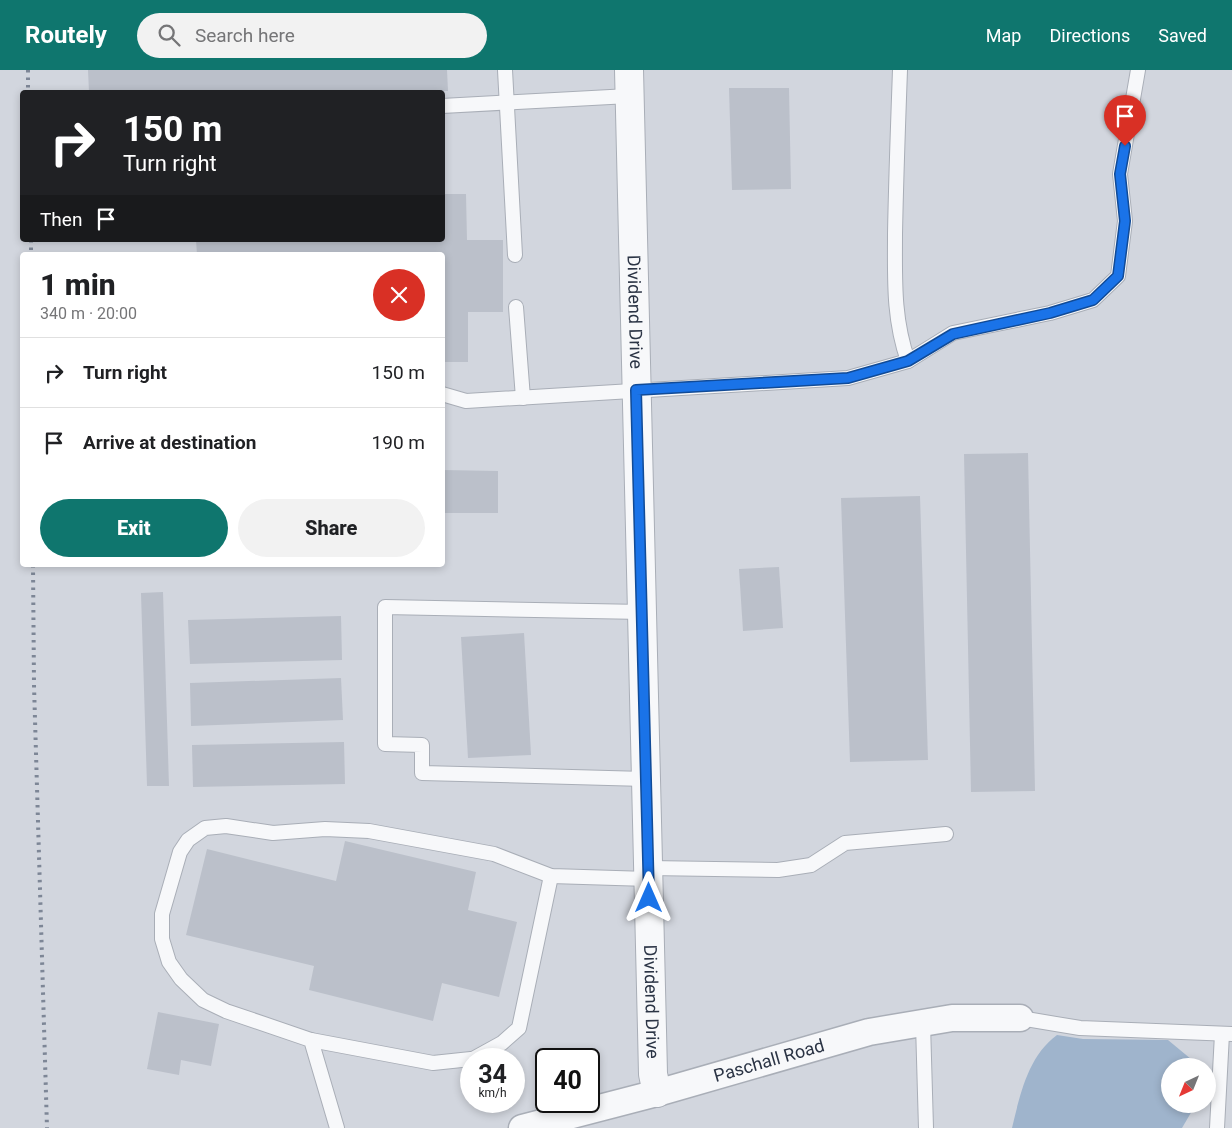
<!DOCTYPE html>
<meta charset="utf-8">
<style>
body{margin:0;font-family:Roboto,sans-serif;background:#f2f2f2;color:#202124;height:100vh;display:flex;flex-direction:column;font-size:19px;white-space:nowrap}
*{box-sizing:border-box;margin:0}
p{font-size:16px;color:#757577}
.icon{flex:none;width:28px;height:28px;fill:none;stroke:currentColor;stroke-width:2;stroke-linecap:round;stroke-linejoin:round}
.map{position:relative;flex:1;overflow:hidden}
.sheet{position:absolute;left:20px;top:182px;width:425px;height:315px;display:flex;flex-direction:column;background:#fff;border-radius:5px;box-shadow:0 2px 8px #0003}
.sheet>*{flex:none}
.top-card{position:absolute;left:20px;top:20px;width:425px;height:152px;border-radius:5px;box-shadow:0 2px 8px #0003;background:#202124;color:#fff;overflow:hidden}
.needle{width:32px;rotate:223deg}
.controls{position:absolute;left:1161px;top:988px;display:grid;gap:10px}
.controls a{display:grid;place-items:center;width:55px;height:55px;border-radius:50%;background:#fff;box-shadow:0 2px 8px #0003;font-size:25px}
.speed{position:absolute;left:460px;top:978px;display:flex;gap:10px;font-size:25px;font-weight:700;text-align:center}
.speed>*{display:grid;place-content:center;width:65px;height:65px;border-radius:50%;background:#fff;box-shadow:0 2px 8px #0003;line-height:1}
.speed small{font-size:12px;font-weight:400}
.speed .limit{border:2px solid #111;border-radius:8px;background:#fff;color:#111}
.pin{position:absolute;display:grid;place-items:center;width:42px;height:42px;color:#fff;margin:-51px -21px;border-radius:50% 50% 50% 0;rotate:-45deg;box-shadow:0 0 5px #0007}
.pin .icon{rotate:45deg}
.me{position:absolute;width:55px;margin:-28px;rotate:0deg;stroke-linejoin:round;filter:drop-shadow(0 0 4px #0008)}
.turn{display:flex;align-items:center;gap:18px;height:105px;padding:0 20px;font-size:22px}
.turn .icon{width:65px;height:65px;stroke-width:2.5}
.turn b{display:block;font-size:35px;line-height:42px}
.then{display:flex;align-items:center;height:48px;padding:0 20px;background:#0003;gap:10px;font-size:19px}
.round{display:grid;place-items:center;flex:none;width:52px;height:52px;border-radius:26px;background:#f2f2f2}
.head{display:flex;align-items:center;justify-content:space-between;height:85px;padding:0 20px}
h1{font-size:30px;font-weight:800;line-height:38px}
.action{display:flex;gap:10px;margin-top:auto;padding:10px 20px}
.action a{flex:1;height:58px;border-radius:30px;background:#0f766e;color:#fff;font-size:20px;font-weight:800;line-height:58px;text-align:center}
.action a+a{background:#f2f2f2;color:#202124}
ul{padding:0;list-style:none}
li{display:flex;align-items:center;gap:15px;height:70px;padding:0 20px;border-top:1px solid #e0e0e0}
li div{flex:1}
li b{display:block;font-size:19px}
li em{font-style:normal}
header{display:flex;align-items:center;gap:30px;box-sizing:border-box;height:70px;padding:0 25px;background:#0f766e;color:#fff}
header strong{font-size:24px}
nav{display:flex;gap:28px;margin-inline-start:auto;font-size:18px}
.search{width:350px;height:45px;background:#f2f2f2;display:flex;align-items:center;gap:12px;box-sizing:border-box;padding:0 18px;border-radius:28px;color:#757577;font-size:19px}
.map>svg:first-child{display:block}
</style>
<header>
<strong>Routely</strong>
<div class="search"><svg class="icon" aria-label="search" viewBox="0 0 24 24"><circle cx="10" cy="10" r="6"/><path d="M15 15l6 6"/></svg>Search here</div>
<nav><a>Map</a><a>Directions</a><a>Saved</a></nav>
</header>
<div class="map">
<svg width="1232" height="1058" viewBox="0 0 1232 1058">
<rect width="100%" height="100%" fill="#e4e7ec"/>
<!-- built -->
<path fill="#d2d6de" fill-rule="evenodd" d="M0,0H1232V1058H0ZM22,22H442V170H22ZM22,185H442V495H22ZM471,989H514V1031H471ZM546,989H589V1031H546ZM1170,996H1208V1034H1170Z"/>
<!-- water -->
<path fill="#9fb4cc" d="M1057,965L1083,969L1168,970L1197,994V996H1170V1034H1196L1182,1058H1012C1020,1025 1028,986 1057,965Z"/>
<!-- building -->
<g fill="#bbc0ca">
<polygon points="88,0 447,0 448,21 89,22"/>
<polygon points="729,18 789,18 791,119 732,120"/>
<polygon points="442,124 466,124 467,170 503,170 503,242 468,242 468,292 442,292 442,185 197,185 196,170 442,170"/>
<polygon points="1028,383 1035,721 971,722 964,384"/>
<polygon points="442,400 498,401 498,443 442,443"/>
<polygon points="920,426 928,690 850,692 841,428"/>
<polygon points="779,497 783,558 743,561 739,499"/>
<polygon points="163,522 169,716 147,716 141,523"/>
<polygon points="341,546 342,590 190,594 188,550"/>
<polygon points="524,563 531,685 468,688 461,567"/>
<polygon points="341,608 343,650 191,656 190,613"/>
<polygon points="344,672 345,714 193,717 192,675"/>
<polygon points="345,771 476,802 468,840 517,852 499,927 442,913 433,951 309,920 314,896 186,865 207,779 336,811"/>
<polygon points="158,942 219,954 211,996 181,990 179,1005 147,999"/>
</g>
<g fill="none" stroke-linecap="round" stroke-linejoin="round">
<defs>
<g id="service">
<polyline points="505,0 515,185"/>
<path d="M900,0C898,55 896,109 895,164C895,209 893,248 908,291"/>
<polyline points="442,36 629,26"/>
<polyline points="516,237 523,328"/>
<polyline points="442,324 466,331 848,308 908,291 953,263 1050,243 1093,230 1118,206 1125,151 1120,104 1138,0"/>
<polyline points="643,542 385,537 385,674 422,675 422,703 645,709"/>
<polyline points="649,798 778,800 811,795 845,773 946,764"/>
<polyline points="1020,948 1080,958 1232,964"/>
<polyline points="923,954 926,1058"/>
<polyline points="311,970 433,993 471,989"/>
<polyline points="473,989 502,973 519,958 551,806"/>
<polyline points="337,1058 311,970 226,941 203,930 181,909 169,892 162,869 162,844 180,782 188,770 205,758 226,756 273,763 325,759 369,761 494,784 551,806 648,809"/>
<polyline points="1217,1058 1222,964"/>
</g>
<g id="minor">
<path id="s1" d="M522,1058L657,1023L869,962L952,948H1020"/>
</g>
<g id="tertiary">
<path id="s2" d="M629,0L652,960L653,1004L657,1023"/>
</g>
</defs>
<!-- service casing -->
<use href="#service" stroke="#a9aeb7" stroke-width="16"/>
<!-- minor casing -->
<use href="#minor" stroke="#a9aeb7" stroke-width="29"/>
<!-- tertiary casing -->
<use href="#tertiary" stroke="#a9aeb7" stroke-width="30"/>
<!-- service -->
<use href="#service" stroke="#f7f8fa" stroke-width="14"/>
<!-- minor -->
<use href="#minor" stroke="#f7f8fa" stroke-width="26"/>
<!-- tertiary -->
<use href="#tertiary" stroke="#f7f8fa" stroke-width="28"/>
<!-- rail -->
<g stroke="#7d8696" stroke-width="4" stroke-dasharray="2.5 5" stroke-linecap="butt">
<polyline points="28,0 28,22"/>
<polyline points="31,170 31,185"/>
<polyline points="33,495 34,615 47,1058"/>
</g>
</g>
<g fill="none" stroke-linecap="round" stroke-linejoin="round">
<defs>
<polyline id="route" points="649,828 636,320 848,308 908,291 953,264 1050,243 1093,230 1118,206 1125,151 1120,104 1125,76"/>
</defs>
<!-- route casing -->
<use href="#route" stroke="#114b97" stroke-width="12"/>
<!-- route -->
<use href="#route" stroke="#1a73e8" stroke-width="9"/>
</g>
<g text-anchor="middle" stroke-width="5" stroke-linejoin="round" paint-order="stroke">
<!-- street labels -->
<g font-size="18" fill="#2b3445" stroke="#f4f6f9">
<text dy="6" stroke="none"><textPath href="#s2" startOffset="242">Dividend Drive</textPath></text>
<text dy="6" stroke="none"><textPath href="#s2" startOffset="932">Dividend Drive</textPath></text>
<text dy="6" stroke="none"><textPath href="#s1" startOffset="256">Paschall Road</textPath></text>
</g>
</g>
</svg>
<div class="controls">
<a><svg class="needle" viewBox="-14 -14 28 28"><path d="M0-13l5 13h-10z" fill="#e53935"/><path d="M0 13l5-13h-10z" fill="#757577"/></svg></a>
</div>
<div class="speed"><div>34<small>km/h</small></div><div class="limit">40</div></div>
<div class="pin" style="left:1125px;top:76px;background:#d93025"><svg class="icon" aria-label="arrive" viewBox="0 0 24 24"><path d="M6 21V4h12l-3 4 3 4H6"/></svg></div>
<svg class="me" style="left:649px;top:828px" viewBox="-20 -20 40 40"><path d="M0-17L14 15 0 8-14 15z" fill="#1a73e8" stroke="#fff" stroke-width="4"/></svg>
<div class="top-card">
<div class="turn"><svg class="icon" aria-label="right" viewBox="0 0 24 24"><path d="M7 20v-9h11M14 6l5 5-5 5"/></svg><div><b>150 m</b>Turn right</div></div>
<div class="then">Then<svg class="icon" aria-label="arrive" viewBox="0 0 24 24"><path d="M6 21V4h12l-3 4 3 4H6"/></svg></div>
</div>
<section class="sheet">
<div class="head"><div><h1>1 min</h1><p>340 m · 20:00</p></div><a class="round" style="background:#d93025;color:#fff"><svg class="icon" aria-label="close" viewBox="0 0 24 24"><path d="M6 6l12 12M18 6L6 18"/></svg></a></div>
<ul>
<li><svg class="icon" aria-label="right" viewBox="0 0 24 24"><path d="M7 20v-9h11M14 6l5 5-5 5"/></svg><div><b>Turn right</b></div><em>150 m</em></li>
<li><svg class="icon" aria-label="arrive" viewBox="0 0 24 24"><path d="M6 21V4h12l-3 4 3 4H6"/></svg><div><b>Arrive at destination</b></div><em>190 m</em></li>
</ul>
<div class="action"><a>Exit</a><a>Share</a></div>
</section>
</div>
